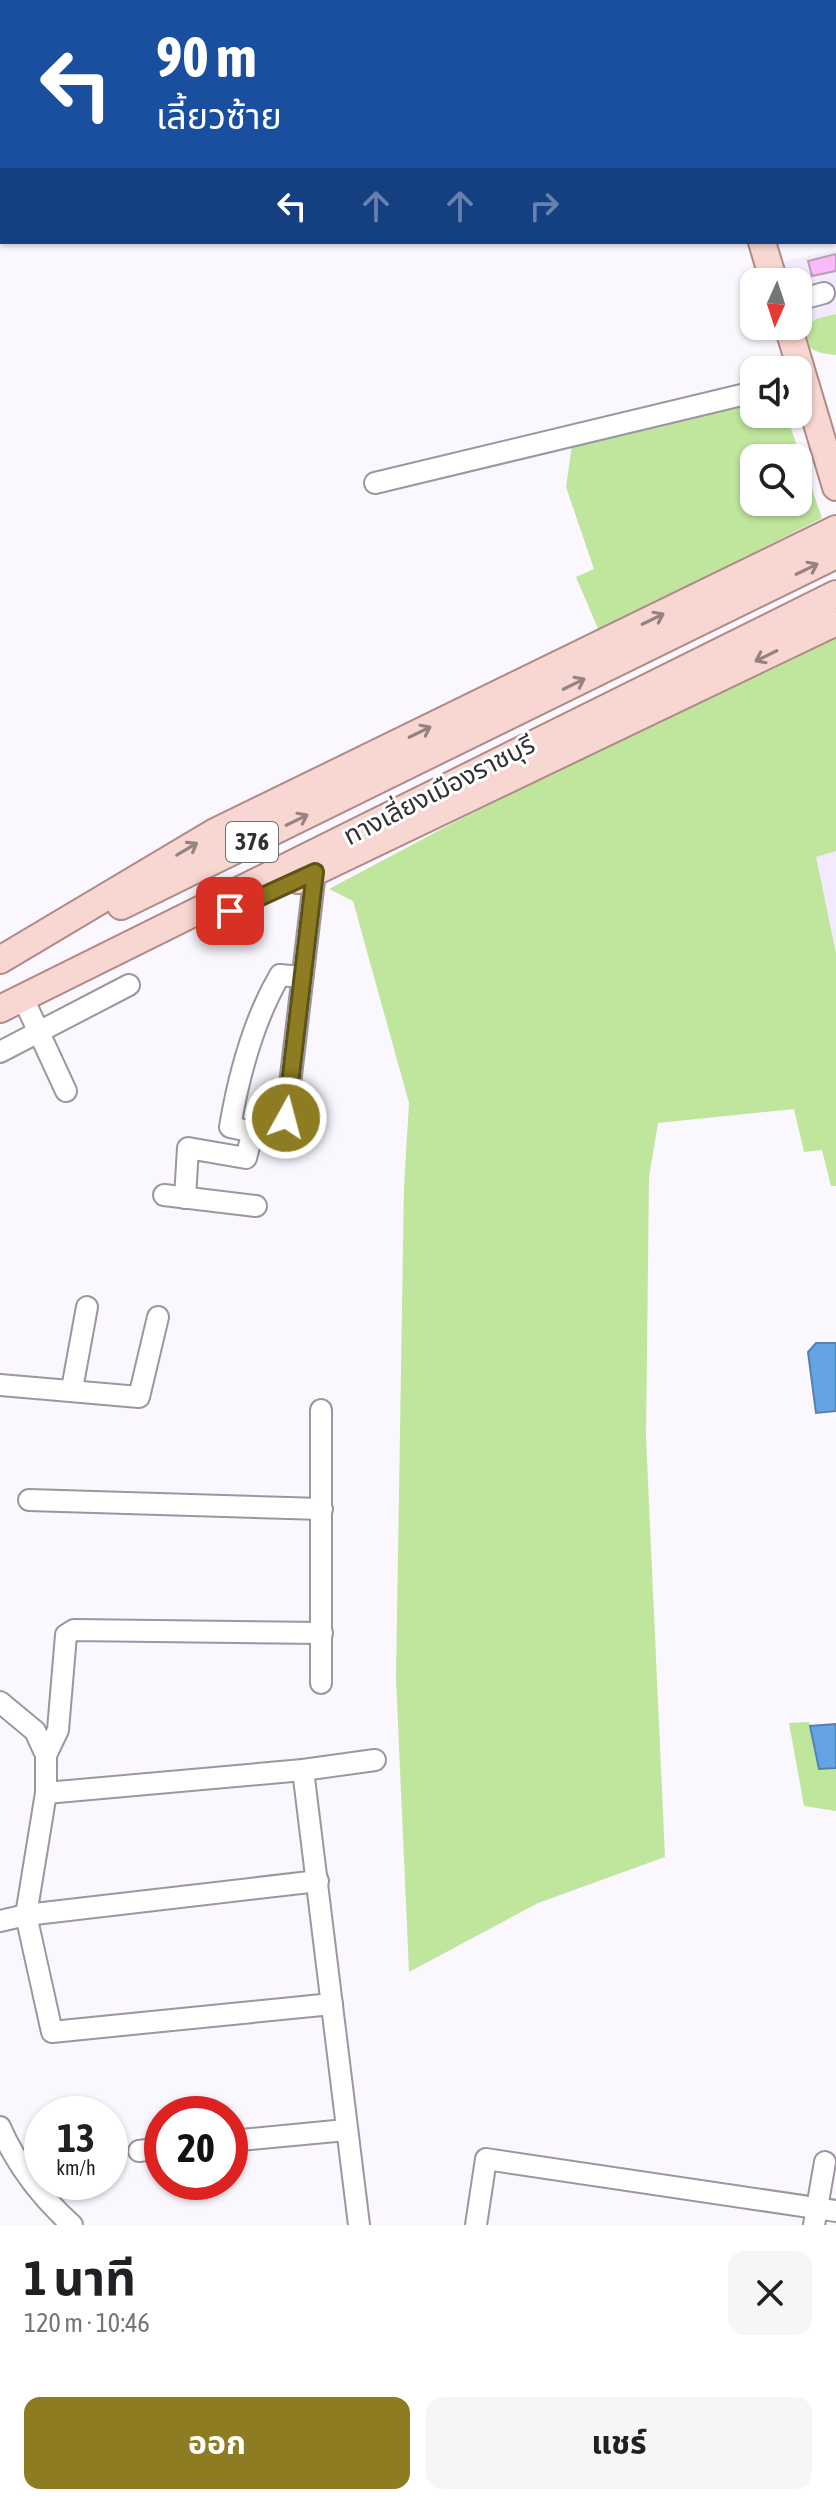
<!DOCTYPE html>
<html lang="th">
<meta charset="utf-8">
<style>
body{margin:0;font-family:"Asap Condensed","Noto Sans Thai",sans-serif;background:#f6f6f6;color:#202124;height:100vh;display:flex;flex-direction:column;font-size:30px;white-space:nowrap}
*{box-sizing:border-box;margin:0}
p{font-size:26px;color:#757577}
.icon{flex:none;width:44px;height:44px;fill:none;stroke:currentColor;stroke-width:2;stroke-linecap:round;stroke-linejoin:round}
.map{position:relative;height:2225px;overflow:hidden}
.panel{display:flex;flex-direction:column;background:#fff;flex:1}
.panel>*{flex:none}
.hud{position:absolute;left:0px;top:0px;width:836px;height:244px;box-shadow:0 2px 6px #0004;background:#1a4fa0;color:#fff;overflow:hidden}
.needle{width:52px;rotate:183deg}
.buttons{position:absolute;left:740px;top:268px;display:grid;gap:16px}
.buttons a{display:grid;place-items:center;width:72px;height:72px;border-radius:16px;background:#fff;box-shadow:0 2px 6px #0004;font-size:40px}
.speed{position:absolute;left:24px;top:2096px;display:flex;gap:16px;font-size:40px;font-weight:700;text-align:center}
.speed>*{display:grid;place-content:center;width:104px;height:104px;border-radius:50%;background:#fff;box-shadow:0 2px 6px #0004;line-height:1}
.speed small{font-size:20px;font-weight:400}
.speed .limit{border:12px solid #d22;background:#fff;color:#111}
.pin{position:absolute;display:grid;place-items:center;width:68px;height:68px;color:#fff;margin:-34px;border-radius:16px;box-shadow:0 4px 12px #0006}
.me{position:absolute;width:88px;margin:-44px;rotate:7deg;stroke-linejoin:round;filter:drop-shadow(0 0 6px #0008)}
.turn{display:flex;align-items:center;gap:28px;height:168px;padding:0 24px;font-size:36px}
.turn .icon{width:104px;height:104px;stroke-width:2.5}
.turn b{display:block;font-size:56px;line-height:68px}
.lanes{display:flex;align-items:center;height:76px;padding:0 24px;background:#0003;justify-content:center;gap:40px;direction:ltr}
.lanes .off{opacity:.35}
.round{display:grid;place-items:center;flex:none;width:84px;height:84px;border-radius:16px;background:#f6f6f6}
.overview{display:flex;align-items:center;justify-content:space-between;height:136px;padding:0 24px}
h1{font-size:48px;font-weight:700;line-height:60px}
.action{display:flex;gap:16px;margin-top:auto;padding:16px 24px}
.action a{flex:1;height:92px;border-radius:16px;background:#8d7c22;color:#fff;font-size:32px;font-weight:700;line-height:92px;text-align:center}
.action a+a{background:#f6f6f6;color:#202124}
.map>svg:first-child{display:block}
</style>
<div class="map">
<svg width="836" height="2225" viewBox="0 0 836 2225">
<rect width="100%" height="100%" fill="#faf7fe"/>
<!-- built -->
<g fill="#f3eafd">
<polygon points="836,250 836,314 816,319 801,331 798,322 798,282 785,282 778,263"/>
<polygon points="836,851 836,953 815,856"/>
</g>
<!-- green -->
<g fill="#c0e59d" fill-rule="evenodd">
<path d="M836,314V355C816,353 807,351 801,331L816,319Z"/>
<path d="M754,401V414H786L822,518L599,631L576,577L594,569L566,487L573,438ZM754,458H798V502H754Z"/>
<polygon points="836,632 836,851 816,857 836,953 836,1186 831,1186 822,1150 804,1152 794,1109 658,1123 649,1177 646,1437 665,1857 538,1903 409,1972 396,1678 404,1186 409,1103 353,901 329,889 453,823"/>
<polygon points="809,1722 819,1768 836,1768 836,1811 804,1806 789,1723"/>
</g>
<!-- water -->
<g fill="#64a4e4" stroke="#5581af" stroke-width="2">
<polygon points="816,1343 836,1343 836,1411 816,1413 808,1352"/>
<polygon points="836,1724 836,1768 819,1769 810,1726"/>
</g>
<!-- building -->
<polygon fill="#fbb8fa" stroke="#afa6af" stroke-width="2" points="836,254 836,271 812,276 808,261"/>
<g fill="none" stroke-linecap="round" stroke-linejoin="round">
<defs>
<g id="minor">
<polyline points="15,0 16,2"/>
<polyline points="137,2 142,0"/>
<polyline points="623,2 628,0"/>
<polyline points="714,2 723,0"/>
<polyline points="0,56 2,55"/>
<polyline points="798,300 824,293"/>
<polyline points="375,483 754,392"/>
<path d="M302,977L280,975C253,1021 239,1074 230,1127L277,1137L286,1118L315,872"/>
<polyline points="23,998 66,1091"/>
<polyline points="0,1052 129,985"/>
<polyline points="164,1195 256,1206"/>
<polyline points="185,1198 188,1148 246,1158 253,1131"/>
<polyline points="0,1385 139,1397 158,1317"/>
<polyline points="72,1389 87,1307"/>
<polyline points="321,1410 321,1683"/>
<polyline points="29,1500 322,1509"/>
<polyline points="0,1702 35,1731 46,1755 46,1793 26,1915 52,2032 332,2004"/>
<polyline points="46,1755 58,1730 66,1635 74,1630 322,1633"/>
<polyline points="303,1770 359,2225"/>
<polyline points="46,1793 303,1770 375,1760"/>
<polyline points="0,1921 26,1915 318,1881"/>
<path d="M0,2127C17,2166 41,2197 72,2225"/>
<polyline points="230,2141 346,2130"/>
<polyline points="139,2151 162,2148"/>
<polyline points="476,2225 486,2159 836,2211"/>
<polyline points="814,2225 825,2162"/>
</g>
<g id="major">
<polyline points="686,0 687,2"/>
<polyline points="762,242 774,282"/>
<polyline points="788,326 836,487"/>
<polyline points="298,880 836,622"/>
<polyline points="121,906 836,555"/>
<polyline points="0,960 215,832 836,529"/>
<polyline points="0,1009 836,594"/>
</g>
</defs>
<!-- minor casing -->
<use href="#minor" stroke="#9b96a0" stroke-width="24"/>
<!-- major casing -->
<use href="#major" stroke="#b08a86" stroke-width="30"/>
<!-- minor -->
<use href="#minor" stroke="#fff" stroke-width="20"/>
<!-- major -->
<use href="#major" stroke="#f8d6d1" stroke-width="26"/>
</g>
<!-- one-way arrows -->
<defs><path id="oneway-shaft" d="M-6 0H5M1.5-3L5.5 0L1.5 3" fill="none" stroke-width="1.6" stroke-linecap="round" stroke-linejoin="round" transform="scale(2)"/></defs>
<g stroke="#958382">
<use href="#oneway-shaft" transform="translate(807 569) rotate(-26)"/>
<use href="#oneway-shaft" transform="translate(653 619) rotate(-26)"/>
<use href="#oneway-shaft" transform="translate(766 656) rotate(154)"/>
<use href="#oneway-shaft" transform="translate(574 684) rotate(-26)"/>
<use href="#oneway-shaft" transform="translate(420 732) rotate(-26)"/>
<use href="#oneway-shaft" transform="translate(297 820) rotate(-26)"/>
<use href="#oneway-shaft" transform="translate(187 849) rotate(-31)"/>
</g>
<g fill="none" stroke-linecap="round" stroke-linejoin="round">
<defs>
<polyline id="route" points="230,911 315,872 286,1118"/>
</defs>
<!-- route casing -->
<use href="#route" stroke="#5c5116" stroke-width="20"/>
<!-- route -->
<use href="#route" stroke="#8d7c22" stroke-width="14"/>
</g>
<g text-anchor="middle" stroke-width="6" stroke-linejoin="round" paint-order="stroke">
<!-- shield labels -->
<rect fill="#fff" stroke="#706e71" stroke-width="2" x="226" y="822" width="52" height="40" rx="6"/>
<g font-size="24" font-weight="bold" fill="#323034">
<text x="252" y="850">376</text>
</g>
<!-- street labels -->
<g font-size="26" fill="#323034" stroke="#fff">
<text transform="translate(439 790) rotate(-27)" y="9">ทางเลี่ยงเมืองราชบุรี</text>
</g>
</g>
</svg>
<div class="buttons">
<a><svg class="needle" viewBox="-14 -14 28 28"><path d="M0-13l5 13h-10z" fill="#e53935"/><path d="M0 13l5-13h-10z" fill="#757577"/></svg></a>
<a><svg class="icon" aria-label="sound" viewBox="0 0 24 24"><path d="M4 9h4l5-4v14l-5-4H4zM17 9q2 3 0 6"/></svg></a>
<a><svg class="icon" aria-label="search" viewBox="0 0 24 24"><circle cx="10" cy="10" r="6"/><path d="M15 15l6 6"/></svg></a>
</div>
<div class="speed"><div>13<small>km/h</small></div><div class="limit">20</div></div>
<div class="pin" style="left:230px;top:911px;background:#d93025"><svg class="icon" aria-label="arrive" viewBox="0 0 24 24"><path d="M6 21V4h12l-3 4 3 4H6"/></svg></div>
<svg class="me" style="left:286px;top:1118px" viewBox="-20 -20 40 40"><circle r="17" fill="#8d7c22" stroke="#fff" stroke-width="3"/><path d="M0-11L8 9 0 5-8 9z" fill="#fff"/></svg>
<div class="hud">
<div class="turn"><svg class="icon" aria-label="left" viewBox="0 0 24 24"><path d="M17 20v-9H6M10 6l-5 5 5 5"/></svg><div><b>90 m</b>เลี้ยวซ้าย</div></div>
<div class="lanes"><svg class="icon" aria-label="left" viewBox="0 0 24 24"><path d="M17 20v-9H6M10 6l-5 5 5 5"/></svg><svg class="icon off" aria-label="ahead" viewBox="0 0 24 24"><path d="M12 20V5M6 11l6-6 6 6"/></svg><svg class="icon off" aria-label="ahead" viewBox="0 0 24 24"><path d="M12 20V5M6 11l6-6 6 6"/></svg><svg class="icon off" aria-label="right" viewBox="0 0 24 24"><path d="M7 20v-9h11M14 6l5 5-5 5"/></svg></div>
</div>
</div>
<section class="panel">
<div class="overview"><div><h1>1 นาที</h1><p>120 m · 10:46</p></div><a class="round"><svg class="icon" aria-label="close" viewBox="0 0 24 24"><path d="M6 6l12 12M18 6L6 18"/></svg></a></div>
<div class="action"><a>ออก</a><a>แชร์</a></div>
</section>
